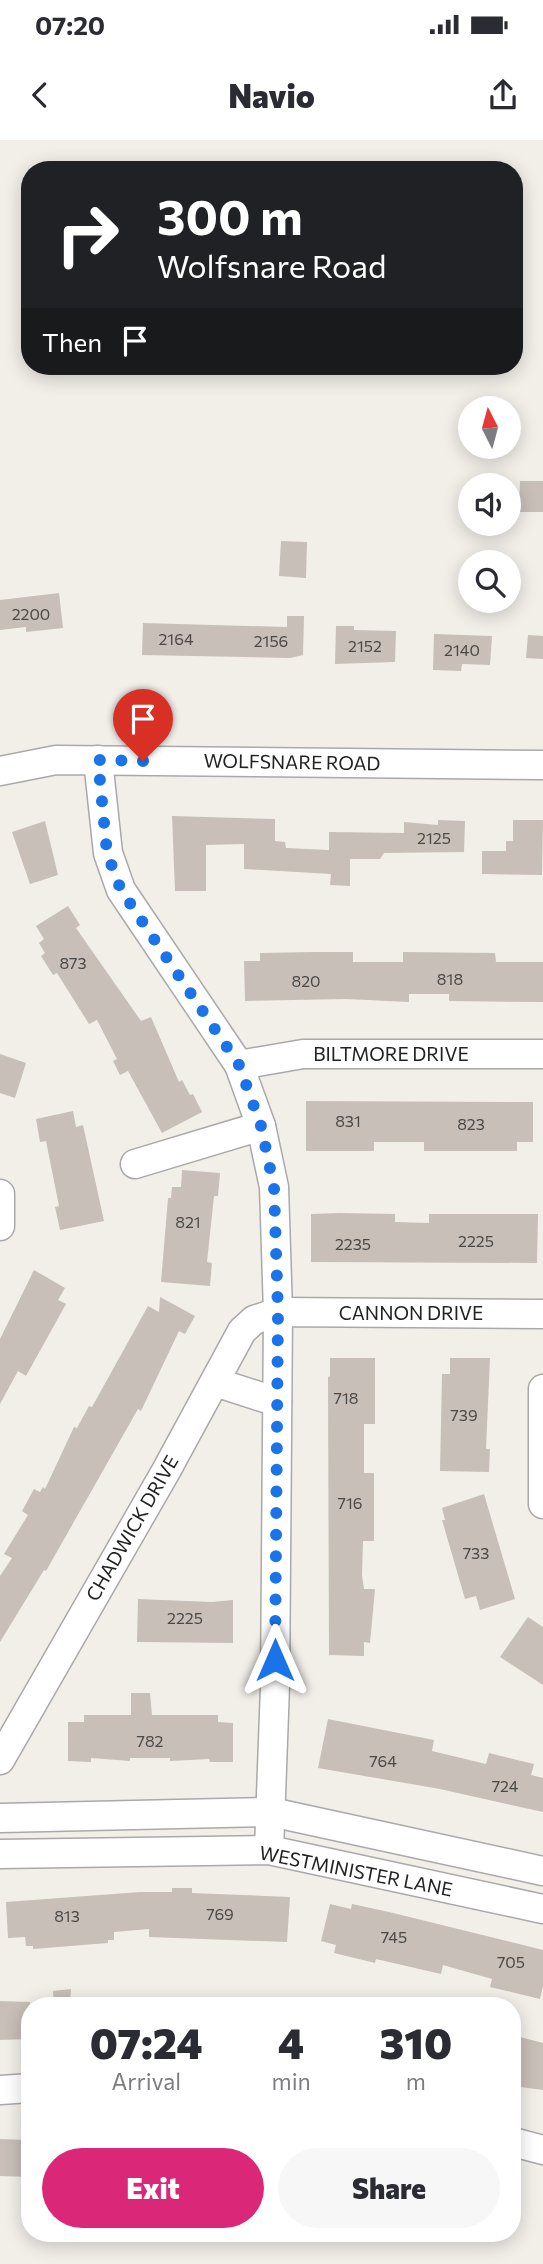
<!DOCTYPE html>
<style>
body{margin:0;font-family:Commissioner,sans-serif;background:#f7f7f7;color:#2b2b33;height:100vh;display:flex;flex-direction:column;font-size:26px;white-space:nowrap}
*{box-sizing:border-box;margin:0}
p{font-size:23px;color:#7c7c81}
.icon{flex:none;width:38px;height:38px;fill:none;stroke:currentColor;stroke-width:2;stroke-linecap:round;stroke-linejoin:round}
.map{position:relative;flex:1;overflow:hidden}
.drawer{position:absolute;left:21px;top:1857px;width:500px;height:245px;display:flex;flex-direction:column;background:#fff;border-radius:28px;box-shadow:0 4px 18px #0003}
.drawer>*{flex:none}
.hud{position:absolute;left:21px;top:21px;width:502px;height:214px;border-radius:28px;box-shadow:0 4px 18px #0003;background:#202124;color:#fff;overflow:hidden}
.needle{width:46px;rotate:354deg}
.fabs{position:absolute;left:458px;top:256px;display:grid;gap:14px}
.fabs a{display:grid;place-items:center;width:63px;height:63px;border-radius:50%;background:#fff;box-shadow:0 4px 18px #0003;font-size:35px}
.pin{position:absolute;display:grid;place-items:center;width:60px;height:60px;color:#fff;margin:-72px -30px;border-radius:50% 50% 50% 0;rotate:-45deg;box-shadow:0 0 7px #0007}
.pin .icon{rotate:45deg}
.me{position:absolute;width:77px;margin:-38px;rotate:0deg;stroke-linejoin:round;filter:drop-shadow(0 0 5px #0008)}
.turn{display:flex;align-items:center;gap:24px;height:147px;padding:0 21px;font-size:32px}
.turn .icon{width:91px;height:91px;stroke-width:2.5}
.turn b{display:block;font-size:49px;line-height:60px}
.then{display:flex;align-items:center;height:66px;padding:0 21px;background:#0003;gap:14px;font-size:26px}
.eta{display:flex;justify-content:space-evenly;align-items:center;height:119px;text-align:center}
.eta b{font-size:42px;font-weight:800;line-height:49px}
.button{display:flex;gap:14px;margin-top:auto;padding:14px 21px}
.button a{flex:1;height:80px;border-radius:42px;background:#db2777;color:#fff;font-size:28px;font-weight:800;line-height:80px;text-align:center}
.button a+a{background:#f7f7f7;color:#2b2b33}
.status{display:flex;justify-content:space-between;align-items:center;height:49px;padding:0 35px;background:#fff;direction:ltr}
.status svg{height:19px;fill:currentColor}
header{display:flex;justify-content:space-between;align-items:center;height:91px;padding:0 21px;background:#fff;font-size:32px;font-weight:800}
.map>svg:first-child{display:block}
</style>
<div class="status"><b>07:20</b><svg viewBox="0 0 49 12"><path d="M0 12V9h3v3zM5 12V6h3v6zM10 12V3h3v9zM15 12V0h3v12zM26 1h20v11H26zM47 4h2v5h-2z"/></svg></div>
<header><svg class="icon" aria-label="back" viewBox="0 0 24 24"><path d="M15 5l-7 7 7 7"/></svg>Navio<svg class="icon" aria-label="share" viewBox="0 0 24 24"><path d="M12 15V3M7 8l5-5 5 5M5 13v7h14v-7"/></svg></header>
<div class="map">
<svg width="543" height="2124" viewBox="0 0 543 2124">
<rect width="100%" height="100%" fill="#f2efe9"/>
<!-- building -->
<g fill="#c7bfb8">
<polygon points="520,341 543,341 543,372 519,372"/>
<polygon points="281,401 307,402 306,438 279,436"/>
<polygon points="59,453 63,488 26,492 26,487 0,490 0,460"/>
<polygon points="287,476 304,476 303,515 290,518 142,515 143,483 287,487"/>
<polygon points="336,486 354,486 354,490 396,491 395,522 335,524"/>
<polygon points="434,494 492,496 490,525 462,524 461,531 433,530"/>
<polygon points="528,495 543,496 543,519 526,518"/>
<polygon points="172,676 275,679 275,701 285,702 286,708 329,710 329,692 404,693 404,682 438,685 438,680 465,681 464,712 384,713 380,719 350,719 350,746 330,745 331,734 244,729 244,704 206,705 206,751 175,751"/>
<polygon points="513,680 543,680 542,735 482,734 482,711 506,711 506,701 513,701"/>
<polygon points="45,681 58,735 30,744 12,692"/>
<polygon points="68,766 80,785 76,788 141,881 151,877 179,942 182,940 190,955 193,954 202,972 162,993 128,931 120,935 113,921 117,919 97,880 89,884 57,833 53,835 41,816 45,813 39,803 44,799 36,786"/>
<polygon points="313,812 353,812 353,822 403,822 403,812 495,813 496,822 543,822 543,862 449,861 449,854 409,854 409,862 346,859 245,861 244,821 260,821 260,813"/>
<polygon points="0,914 26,923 15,958 0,953"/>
<polygon points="306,961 533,962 533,1002 517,1002 517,1011 424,1011 424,1002 374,1002 374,1011 306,1011"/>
<polygon points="73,971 76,987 83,985 104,1081 60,1090 55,1067 59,1066 46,1001 40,1002 36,979"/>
<polygon points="182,1030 220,1033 218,1056 214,1056 207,1122 212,1123 210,1146 161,1142 168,1058 171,1058 172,1047 181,1047"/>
<polygon points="340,1073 395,1074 395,1082 429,1083 429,1074 538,1074 537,1123 311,1122 311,1074"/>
<polygon points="34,1130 65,1148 58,1160 66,1164 26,1236 18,1231 0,1264 0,1199"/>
<polygon points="160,1157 195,1176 185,1194 179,1191 141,1271 138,1269 46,1431 44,1430 0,1502 0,1436 12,1418 4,1414 28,1375 22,1371 34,1349 40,1352 43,1347 45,1349 74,1287 77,1288 89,1266 92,1267 148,1166 159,1172"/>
<polygon points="330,1218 375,1218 375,1284 364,1284 364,1333 374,1333 374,1401 363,1401 362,1435 364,1449 375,1449 370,1503 364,1502 364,1516 329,1515 328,1237 330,1236"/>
<polygon points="450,1218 490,1218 486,1309 490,1309 489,1332 440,1331 442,1234 450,1234"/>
<polygon points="484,1354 515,1459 480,1470 476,1456 465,1459 442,1380 445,1380 442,1368"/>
<polygon points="138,1459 212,1462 233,1460 233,1503 137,1502"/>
<polygon points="528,1477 543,1487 543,1545 500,1517"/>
<polygon points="131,1553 150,1553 152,1575 218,1575 218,1582 233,1583 233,1622 210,1622 209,1619 170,1621 170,1618 130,1618 130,1621 91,1618 91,1622 68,1621 68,1582 84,1582 84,1575 131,1575"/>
<polygon points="328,1579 434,1600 432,1611 486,1624 489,1613 534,1624 531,1635 543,1638 543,1672 440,1649 318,1628"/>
<polygon points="172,1748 192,1748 192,1753 290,1757 287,1802 149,1797 149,1789 114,1792 114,1800 108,1800 108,1803 33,1809 33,1806 26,1806 25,1797 8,1798 6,1762 140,1752 172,1752"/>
<polygon points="330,1764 351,1769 352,1764 389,1772 543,1810 543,1846 540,1859 490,1847 492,1839 443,1825 441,1834 376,1819 375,1823 334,1813 336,1805 321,1801"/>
<polygon points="71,1849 70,1866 54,1866 53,1851"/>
<polygon points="0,1861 30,1862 30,1899 0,1900"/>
<polygon points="516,1896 543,1903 543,1950 513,1946 513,1911"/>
<polygon points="0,1999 30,2000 30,2037 0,2036"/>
</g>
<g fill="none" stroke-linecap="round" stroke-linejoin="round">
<defs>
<g id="minor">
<polyline points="98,620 108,713 121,750 239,925 261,986 274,1047 278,1172 275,1546 269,1710"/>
<polyline points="0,631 56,620 543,625"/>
<polyline points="239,925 303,914 543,914"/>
<polyline points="135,1024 261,986"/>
<polyline points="0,1054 0,1086"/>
<polyline points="215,1242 277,1262"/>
<polyline points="543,1249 543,1364"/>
<polyline points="0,1620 166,1331 242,1191 254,1180 278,1172 543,1174"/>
<polyline points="0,1678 271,1672 543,1731"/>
<polyline points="0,1714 269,1710 543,1769"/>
<polyline points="0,1950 30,1948"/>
<polyline points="513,2002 543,2010"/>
</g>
</defs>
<!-- minor casing -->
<use href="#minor" stroke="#a9a9a9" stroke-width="31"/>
<!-- minor -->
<use href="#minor" stroke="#fff" stroke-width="28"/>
</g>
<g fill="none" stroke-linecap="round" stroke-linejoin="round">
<!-- route -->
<polyline stroke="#1a73e8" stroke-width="12" stroke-dasharray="0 21.6" points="143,621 98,620 107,713 121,750 239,925 261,986 274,1047 278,1172 275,1520"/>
</g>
<g text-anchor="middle" stroke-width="5" stroke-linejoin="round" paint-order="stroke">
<!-- number labels -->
<g font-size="16" fill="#4b4948">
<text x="31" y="480">2200</text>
<text x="176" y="505">2164</text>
<text x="271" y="507">2156</text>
<text x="365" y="512">2152</text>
<text x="462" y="516">2140</text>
<text x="434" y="704">2125</text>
<text x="73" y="829">873</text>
<text x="450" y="845">818</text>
<text x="306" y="847">820</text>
<text x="348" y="987">831</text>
<text x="471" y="990">823</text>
<text x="188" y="1088">821</text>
<text x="476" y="1107">2225</text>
<text x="353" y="1110">2235</text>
<text x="346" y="1264">718</text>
<text x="464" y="1281">739</text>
<text x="350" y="1369">716</text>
<text x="476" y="1419">733</text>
<text x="185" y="1484">2225</text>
<text x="150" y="1607">782</text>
<text x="383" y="1627">764</text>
<text x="505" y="1652">724</text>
<text x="220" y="1780">769</text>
<text x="67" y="1782">813</text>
<text x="394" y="1803">745</text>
<text x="511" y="1828">705</text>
</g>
<!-- street labels -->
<g font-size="19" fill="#222" stroke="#fff">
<text transform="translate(292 622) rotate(1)" y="7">WOLFSNARE ROAD</text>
<text x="391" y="921">BILTMORE DRIVE</text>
<text x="411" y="1180">CANNON DRIVE</text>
<text transform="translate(132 1388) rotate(-60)" y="7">CHADWICK DRIVE</text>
<text transform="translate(356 1731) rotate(11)" y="7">WESTMINISTER LANE</text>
</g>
</g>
</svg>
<div class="fabs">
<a><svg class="needle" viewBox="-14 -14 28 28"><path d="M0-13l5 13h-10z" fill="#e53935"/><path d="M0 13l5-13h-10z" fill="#7c7c81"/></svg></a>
<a><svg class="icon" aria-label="sound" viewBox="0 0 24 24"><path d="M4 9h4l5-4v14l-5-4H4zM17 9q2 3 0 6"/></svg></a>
<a><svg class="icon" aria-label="search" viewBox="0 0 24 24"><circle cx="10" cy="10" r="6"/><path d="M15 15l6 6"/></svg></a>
</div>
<div class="pin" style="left:143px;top:621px;background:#d93025"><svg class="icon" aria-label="arrive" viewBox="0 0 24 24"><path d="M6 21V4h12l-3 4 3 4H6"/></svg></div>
<svg class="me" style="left:275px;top:1520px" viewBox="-20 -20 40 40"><path d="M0-17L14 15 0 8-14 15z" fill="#1a73e8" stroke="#fff" stroke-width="4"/></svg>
<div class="hud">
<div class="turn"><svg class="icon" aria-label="right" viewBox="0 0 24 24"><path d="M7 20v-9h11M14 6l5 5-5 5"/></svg><div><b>300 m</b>Wolfsnare Road</div></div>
<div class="then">Then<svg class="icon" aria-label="arrive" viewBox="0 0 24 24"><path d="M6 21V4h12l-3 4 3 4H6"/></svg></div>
</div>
<section class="drawer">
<div class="eta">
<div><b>07:24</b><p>Arrival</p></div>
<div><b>4</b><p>min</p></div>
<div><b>310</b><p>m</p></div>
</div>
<div class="button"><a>Exit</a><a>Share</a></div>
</section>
</div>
